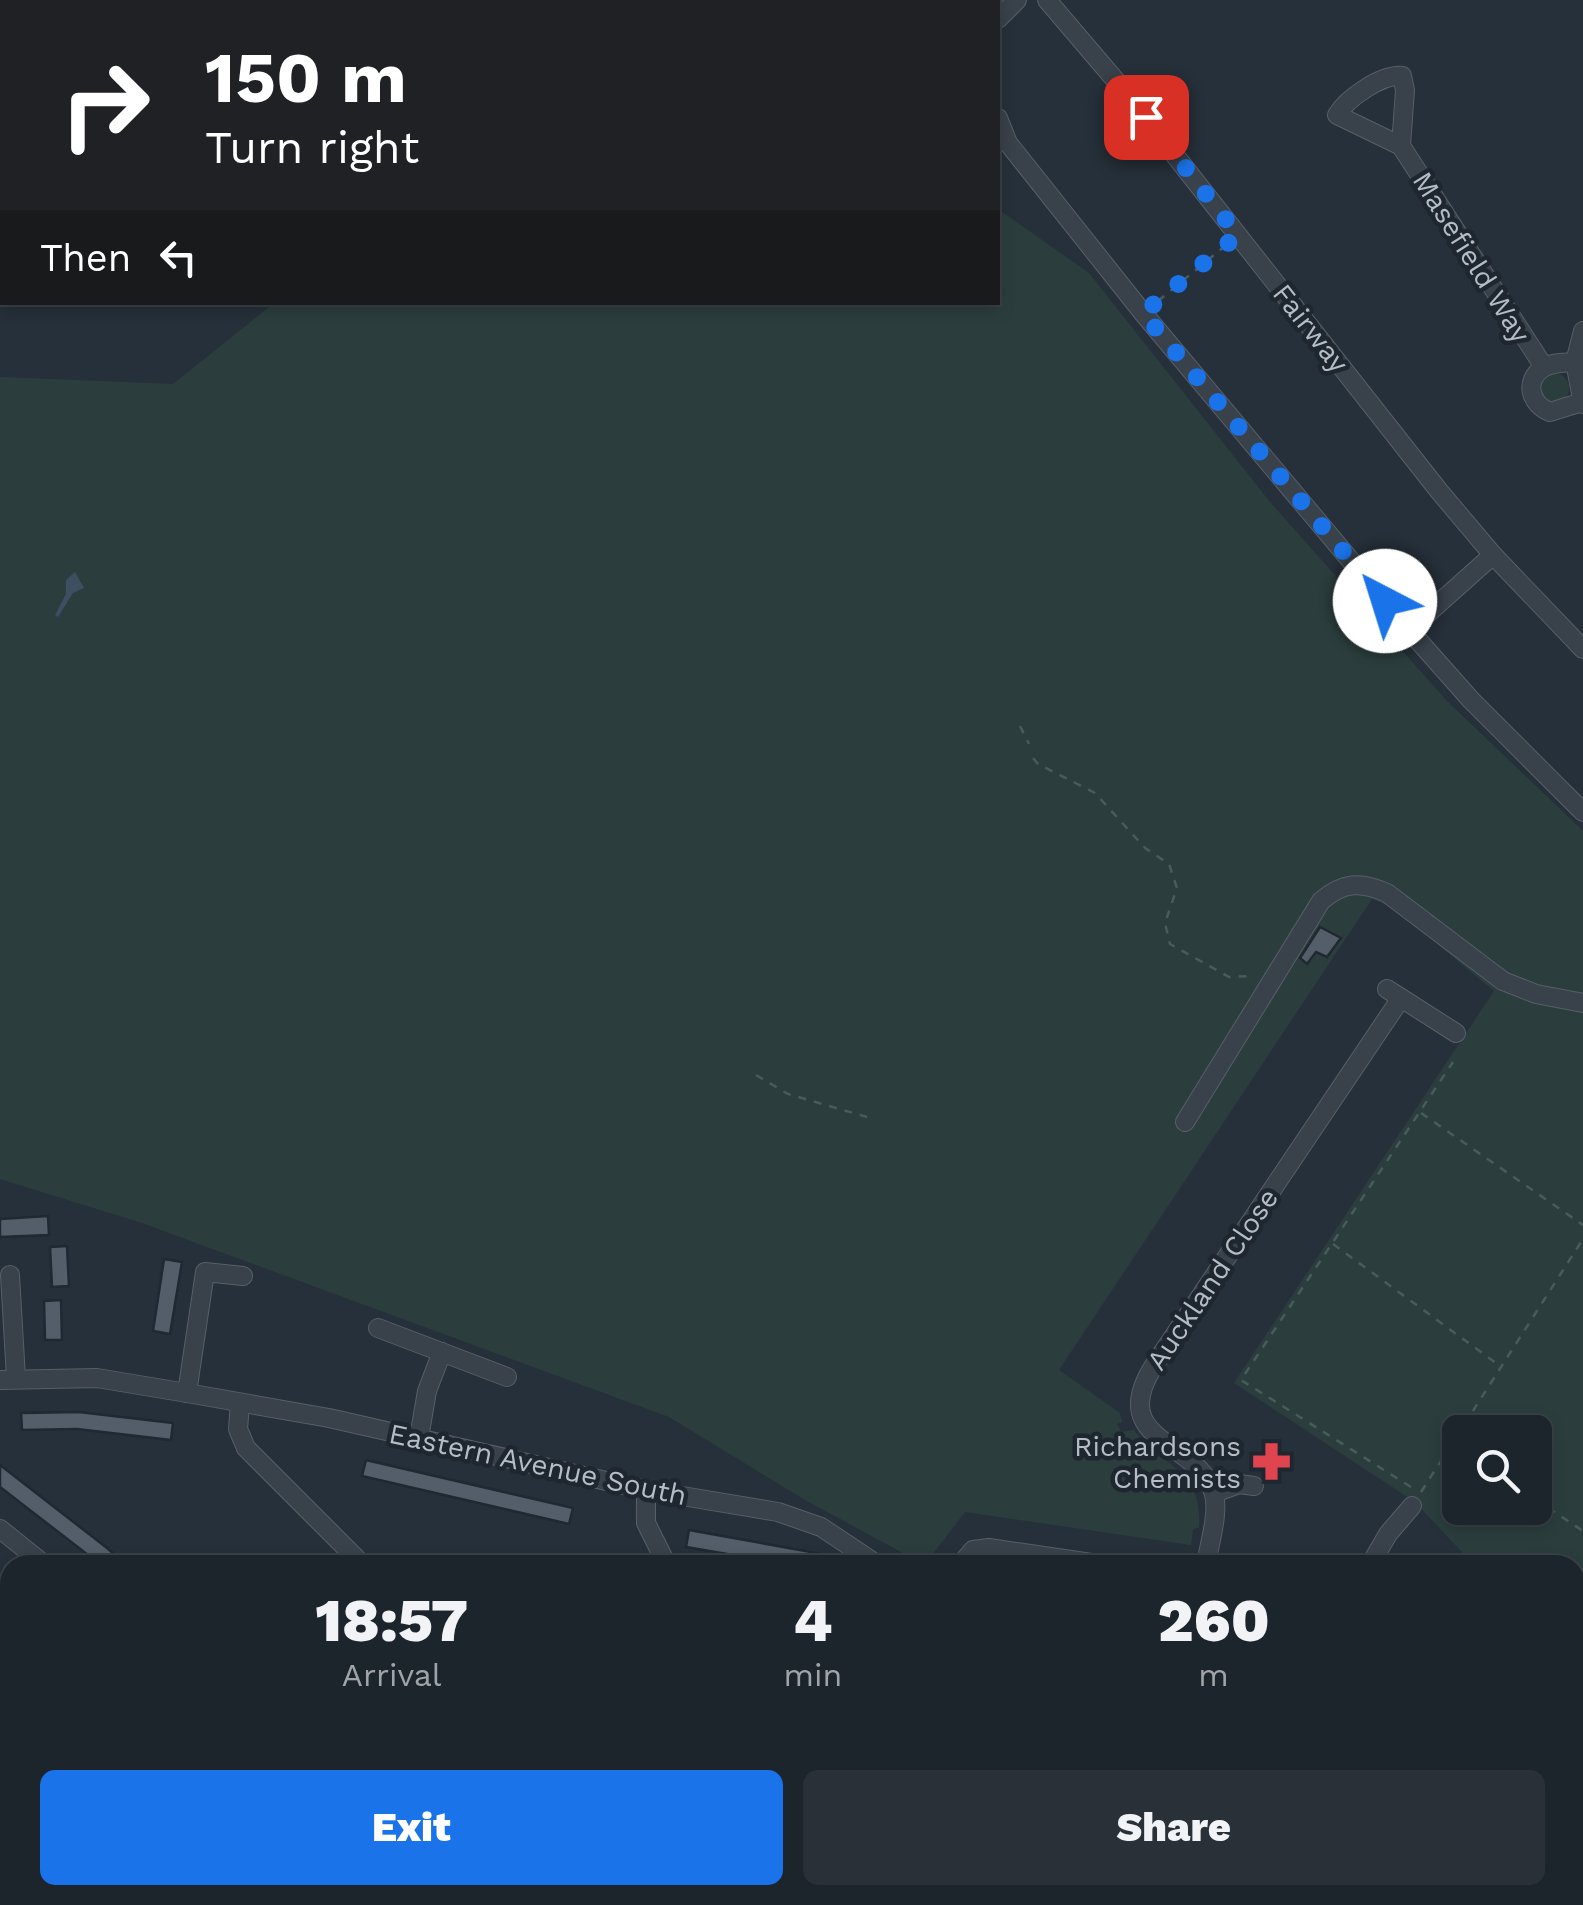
<!DOCTYPE html>
<style>
body{margin:0;font-family:"Work Sans",sans-serif;background:#293038;color:#f1f3f6;height:100vh;display:flex;flex-direction:column;font-size:38px;white-space:nowrap}
*{box-sizing:border-box;margin:0}
p{font-size:32px;color:#a0a4a9}
.icon{flex:none;width:55px;height:55px;fill:none;stroke:currentColor;stroke-width:2;stroke-linecap:round;stroke-linejoin:round}
.map{position:relative;flex:1;overflow:hidden}
.panel{position:absolute;left:0px;top:1555px;width:1585px;height:350px;display:flex;flex-direction:column;background:#1c242c;border-radius:30px 30px 0 0;box-shadow:0 5px 15px #0003,0 0 0 2px #3a4148}
.panel>*{flex:none}
.hud{position:absolute;left:0px;top:0px;width:1000px;height:305px;box-shadow:0 5px 15px #0003,0 0 0 2px #3a4148;background:#202124;color:#fff;overflow:hidden}
.buttons{position:absolute;left:1442px;top:1415px;display:grid;gap:20px}
.buttons a{display:grid;place-items:center;width:110px;height:110px;border-radius:15px;background:#1c242c;box-shadow:0 5px 15px #0003,0 0 0 2px #3a4148;font-size:50px}
.pin{position:absolute;display:grid;place-items:center;width:85px;height:85px;color:#fff;margin:-42px;border-radius:20px;box-shadow:0 5px 15px #0006}
.me{position:absolute;width:110px;margin:-55px;rotate:320deg;stroke-linejoin:round;filter:drop-shadow(0 0 8px #0008)}
.turn{display:flex;align-items:center;gap:35px;height:210px;padding:0 40px;font-size:45px}
.turn .icon{width:130px;height:130px;stroke-width:2.5}
.turn b{display:block;font-size:70px;line-height:85px}
.then{display:flex;align-items:center;height:95px;padding:0 40px;background:#0003;gap:20px;font-size:38px}
.eta{display:flex;justify-content:space-evenly;align-items:center;height:170px;text-align:center}
.eta b{font-size:60px;font-weight:800;line-height:70px}
.action{display:flex;gap:20px;margin-top:auto;padding:20px 40px}
.action a{flex:1;height:115px;border-radius:15px;background:#1a73e8;color:#fff;font-size:40px;font-weight:800;line-height:115px;text-align:center}
.action a+a{background:#293038;color:#f1f3f6}
.map>svg:first-child{display:block}
</style>
<div class="map">
<svg width="1583" height="1905" viewBox="0 0 1583 1905">
<rect width="100%" height="100%" fill="#26303a"/>
<!-- green -->
<g fill="#2b3e3d" fill-rule="evenodd">
<path d="M998,209L1089,273L1270,502L1447,701L1583,831V1606L1575,1605V1565H1474L1415,1502L1234,1383L1494,991L1394,908L1372,899L1059,1370L1120,1413L1122,1422L1117,1424L1121,1432L1134,1430C1164,1469 1203,1469 1199,1527L1193,1530L1191,1545L965,1512L932,1555L914,1559L805,1500L669,1417L142,1223L0,1179V377L173,384L274,303L998,302ZM1460,1432H1535V1508H1460Z"/>
<circle cx="1554" cy="388" r="15"/>
</g>
<!-- water -->
<polygon fill="#3d4f61" points="75,572 84,588 73,593 58,617 55,615 66,594 66,580"/>
<!-- building -->
<g fill="#535e6a" stroke="#202832" stroke-width="2.5">
<polygon points="1320,927 1341,938 1327,957 1316,952 1307,964 1300,958"/>
<polygon points="48,1216 49,1235 0,1237 0,1219"/>
<polygon points="67,1246 69,1286 52,1287 50,1247"/>
<polygon points="164,1259 182,1262 170,1334 153,1331"/>
<polygon points="61,1300 62,1340 45,1340 44,1301"/>
<polygon points="79,1412 173,1423 171,1440 77,1429 22,1430 21,1413"/>
<polygon points="366,1460 573,1508 569,1524 362,1476"/>
<polygon points="0,1465 107,1548 127,1565 101,1565 0,1487"/>
<polygon points="689,1530 844,1558 846,1565 792,1565 686,1547"/>
</g>
<g fill="none" stroke-linecap="round" stroke-linejoin="round">
<defs>
<g id="minor">
<polyline points="694,0 701,2"/>
<polyline points="1047,0 1122,88 1439,491 1493,555 1583,649"/>
<polyline points="145,2 149,0"/>
<polyline points="446,2 448,0"/>
<polyline points="892,2 893,0"/>
<polyline points="969,2 969,0"/>
<polyline points="998,19 1017,0"/>
<polyline points="0,102 2,100"/>
<polyline points="998,118 1008,143 1143,313 1409,630 1471,700 1583,812"/>
<path d="M1401,146L1405,90L1402,76C1382,74 1347,98 1337,115L1401,146L1544,367"/>
<polyline points="1583,331 1575,362 1583,404"/>
<path d="M1575,362C1564,363 1552,362 1543,368C1523,381 1531,405 1550,412L1582,402"/>
<polyline points="1409,630 1493,555"/>
<polyline points="1387,989 1456,1033"/>
<path d="M1185,1122L1321,901C1343,882 1361,881 1387,893L1503,981L1536,994L1583,1003"/>
<polyline points="10,1275 16,1378"/>
<polyline points="378,1328 507,1377"/>
<polyline points="0,1380 97,1378 187,1393 329,1418 646,1490 778,1512 821,1527 878,1565"/>
<polyline points="187,1393 205,1272 243,1276"/>
<polyline points="240,1403 238,1429 246,1448 363,1565"/>
<polyline points="419,1438 427,1391 442,1352"/>
<polyline points="646,1490 646,1523 667,1565"/>
<polyline points="1214,1493 1239,1484 1254,1486"/>
<polyline points="0,1529 45,1565"/>
<polyline points="960,1565 973,1550 989,1548 1105,1565"/>
<path d="M1206,1565C1209,1544 1219,1515 1214,1494C1199,1440 1106,1443 1153,1367L1401,998"/>
<polyline points="1370,1565 1388,1534 1412,1506"/>
<polyline points="1575,1632 1583,1633"/>
<polyline points="0,1781 10,1781"/>
<polyline points="0,1822 10,1835"/>
<polyline points="83,1895 91,1905"/>
<polyline points="352,1895 359,1905"/>
<polyline points="616,1895 622,1905"/>
<polyline points="831,1895 835,1905"/>
<polyline points="1068,1895 1073,1905"/>
<polyline points="1287,1895 1292,1905"/>
<polyline points="163,1905 175,1895"/>
<polyline points="1545,1905 1547,1895"/>
</g>
</defs>
<!-- minor casing -->
<use href="#minor" stroke="#575f69" stroke-width="20"/>
<!-- path -->
<g stroke="#495b5c" stroke-width="2.5" stroke-dasharray="8 8" stroke-linecap="butt">
<polyline points="1158,301 1225,246"/>
<polyline points="1020,726 1029,744"/>
<polyline points="1033,758 1038,764 1095,793 1145,848 1169,864 1177,888 1165,923 1170,944 1229,977 1254,976"/>
<polyline points="756,1075 788,1094 867,1117"/>
<polyline points="1421,1113 1583,1225"/>
<polyline points="1333,1244 1500,1366"/>
<polyline points="1411,1487 1241,1380 1453,1062"/>
<polyline points="1421,1492 1583,1239"/>
<polyline points="1535,1499 1583,1531"/>
<polyline points="1575,1814 1583,1782"/>
<polyline points="1458,1895 1463,1905"/>
<polyline points="910,1905 931,1895"/>
</g>
<!-- minor -->
<use href="#minor" stroke="#39414b" stroke-width="18"/>
</g>
<g fill="none" stroke-linecap="round" stroke-linejoin="round">
<!-- route -->
<polyline stroke="#1a73e8" stroke-width="18" stroke-dasharray="0 32.4" points="1146,117 1238,235 1143,313 1385,601"/>
</g>
<!-- icons -->
<defs>
<symbol id="pharmacy-bare" viewBox="-9 -9 18 18"><path d="M-2-6h4v4h4v4h-4v4h-4v-4h-4v-4h4Z" fill="#e0444e" stroke="#1e2630" stroke-width="2.5" paint-order="stroke"/></symbol>
</defs>
<g fill-rule="evenodd">
<use href="#pharmacy-bare" x="1244" y="1434" width="55" height="55"/>
</g>
<g text-anchor="middle" stroke-width="9" stroke-linejoin="round" paint-order="stroke">
<!-- street labels -->
<g font-size="28" fill="#b5bcc6" stroke="#1e2630">
<text transform="translate(1472 257) rotate(58)" y="10">Masefield Way</text>
<text transform="translate(1311 328) rotate(52)" y="10">Fairway</text>
<text transform="translate(1212 1279) rotate(-56)" y="10">Auckland Close</text>
<text transform="translate(538 1464) rotate(12)" y="10">Eastern Avenue South</text>
</g>
<!-- poi labels -->
<g font-size="28" fill="#b5bcc6" stroke="#1e2630" text-anchor="end">
<text x="1241" y="1456">Richardsons<tspan x="1241" dy="32">Chemists</tspan></text>
</g>
</g>
</svg>
<div class="buttons">
<a><svg class="icon" aria-label="search" viewBox="0 0 24 24"><circle cx="10" cy="10" r="6"/><path d="M15 15l6 6"/></svg></a>
</div>
<div class="pin" style="left:1146px;top:117px;background:#d93025"><svg class="icon" aria-label="arrive" viewBox="0 0 24 24"><path d="M6 21V4h12l-3 4 3 4H6"/></svg></div>
<svg class="me" style="left:1385px;top:601px" viewBox="-20 -20 40 40"><circle r="19" fill="#fff"/><path d="M0-13L10 11 0 6-10 11z" fill="#1a73e8"/></svg>
<div class="hud">
<div class="turn"><svg class="icon" aria-label="right" viewBox="0 0 24 24"><path d="M7 20v-9h11M14 6l5 5-5 5"/></svg><div><b>150 m</b>Turn right</div></div>
<div class="then">Then<svg class="icon" aria-label="left" viewBox="0 0 24 24"><path d="M17 20v-9H6M10 6l-5 5 5 5"/></svg></div>
</div>
<section class="panel">
<div class="eta">
<div><b>18:57</b><p>Arrival</p></div>
<div><b>4</b><p>min</p></div>
<div><b>260</b><p>m</p></div>
</div>
<div class="action"><a>Exit</a><a>Share</a></div>
</section>
</div>
